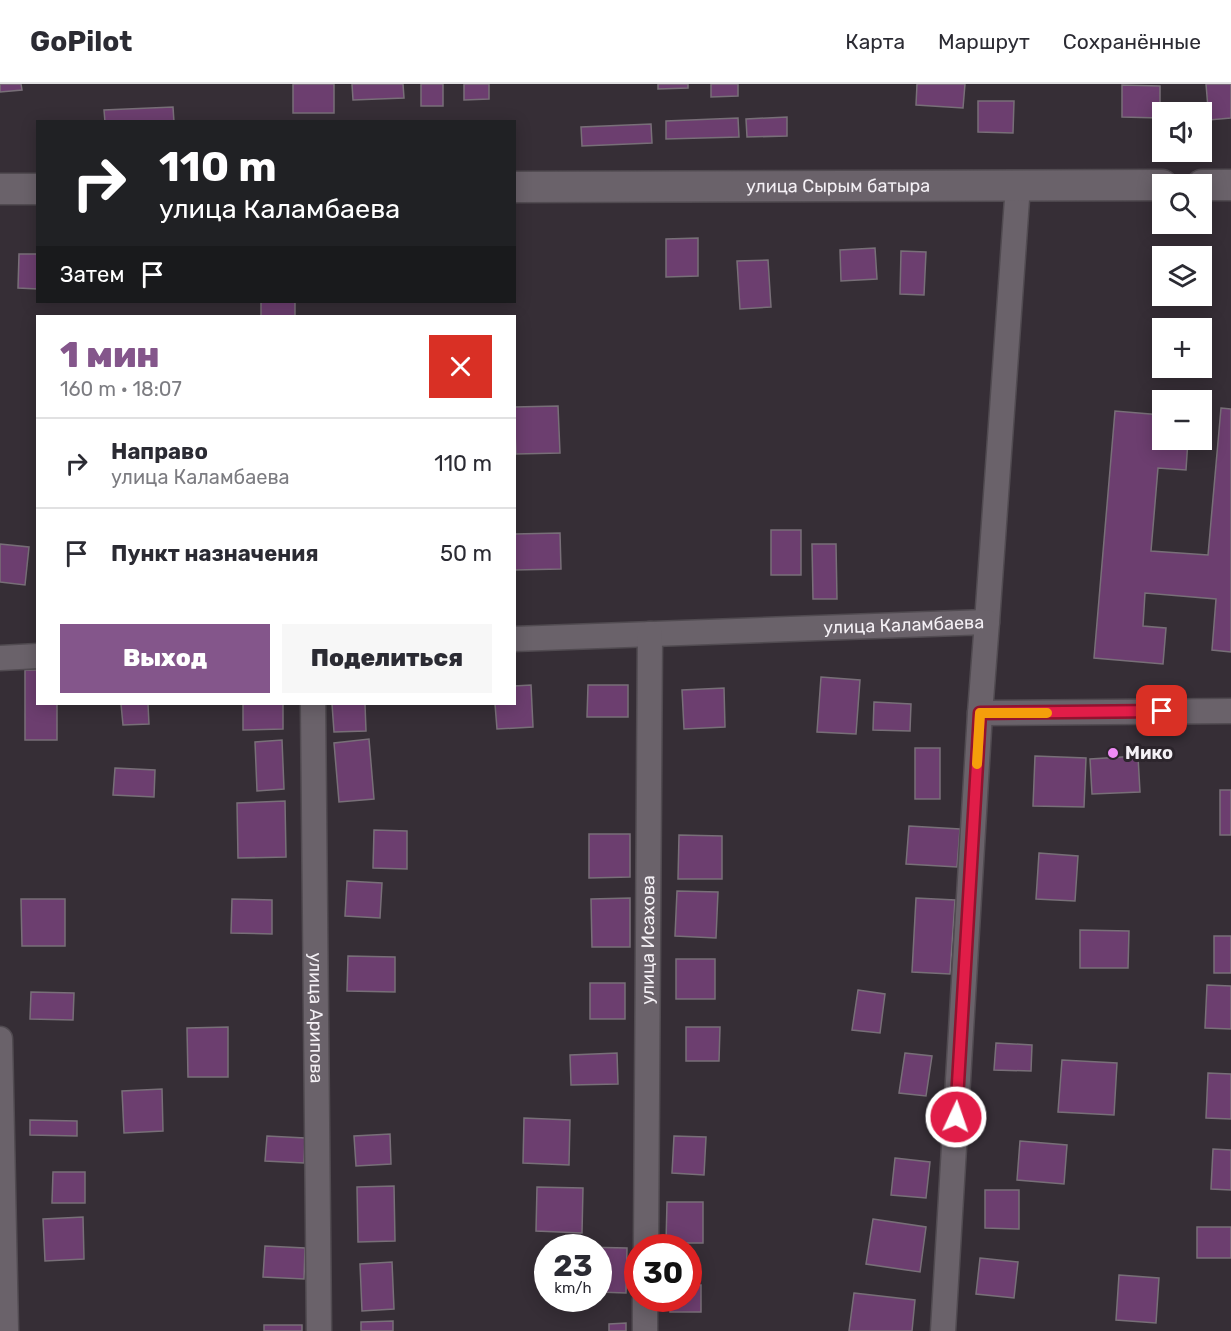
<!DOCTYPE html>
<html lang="ru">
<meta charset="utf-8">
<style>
body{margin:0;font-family:Rubik,sans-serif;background:#f7f7f7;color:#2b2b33;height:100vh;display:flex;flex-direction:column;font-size:22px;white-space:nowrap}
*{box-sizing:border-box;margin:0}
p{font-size:20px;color:#7c7c81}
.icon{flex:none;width:33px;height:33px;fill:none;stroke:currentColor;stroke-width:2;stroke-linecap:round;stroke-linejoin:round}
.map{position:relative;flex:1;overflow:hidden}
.panel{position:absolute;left:36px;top:231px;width:480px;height:390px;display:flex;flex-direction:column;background:#fff;border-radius:0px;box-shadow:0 3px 15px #0003}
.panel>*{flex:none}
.top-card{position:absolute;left:36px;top:36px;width:480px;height:183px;border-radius:0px;box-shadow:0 3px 15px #0003;background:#202124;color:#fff;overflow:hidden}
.buttons{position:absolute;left:1152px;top:18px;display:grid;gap:12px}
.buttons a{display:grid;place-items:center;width:60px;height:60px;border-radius:0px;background:#fff;box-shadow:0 3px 15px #0003;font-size:30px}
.speed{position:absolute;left:534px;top:1150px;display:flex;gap:12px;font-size:30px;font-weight:700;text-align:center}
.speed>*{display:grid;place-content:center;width:78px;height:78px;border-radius:50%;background:#fff;box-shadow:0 3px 15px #0003;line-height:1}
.speed small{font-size:15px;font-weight:400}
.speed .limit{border:9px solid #d22;background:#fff;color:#111}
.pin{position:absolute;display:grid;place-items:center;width:51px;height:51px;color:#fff;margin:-26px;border-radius:12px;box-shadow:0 3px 9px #0006}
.me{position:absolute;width:66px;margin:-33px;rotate:3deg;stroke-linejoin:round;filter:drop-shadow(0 0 4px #0008)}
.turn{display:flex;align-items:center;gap:21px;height:126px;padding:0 24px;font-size:27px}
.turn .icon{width:78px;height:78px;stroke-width:2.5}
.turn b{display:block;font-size:42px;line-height:51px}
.then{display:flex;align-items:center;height:57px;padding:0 24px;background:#0003;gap:12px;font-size:22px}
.round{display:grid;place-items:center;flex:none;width:63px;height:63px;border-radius:0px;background:#f7f7f7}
.summary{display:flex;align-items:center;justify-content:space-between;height:102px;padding:0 24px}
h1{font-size:36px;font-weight:800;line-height:45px;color:#84568b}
.button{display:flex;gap:12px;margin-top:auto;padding:12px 24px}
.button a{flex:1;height:69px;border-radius:0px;background:#84568b;color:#fff;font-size:24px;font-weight:800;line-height:69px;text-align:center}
.button a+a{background:#f7f7f7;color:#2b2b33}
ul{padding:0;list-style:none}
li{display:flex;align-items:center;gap:18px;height:90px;padding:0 24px;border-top:2px solid #e1e1e2}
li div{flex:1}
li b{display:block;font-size:22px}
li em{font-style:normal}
header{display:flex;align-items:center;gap:36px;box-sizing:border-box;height:84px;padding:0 30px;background:#fff;border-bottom:2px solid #e1e1e2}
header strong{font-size:28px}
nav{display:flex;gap:33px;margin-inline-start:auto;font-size:21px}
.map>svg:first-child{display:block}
</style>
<header>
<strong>GoPilot</strong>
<nav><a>Карта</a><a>Маршрут</a><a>Сохранённые</a></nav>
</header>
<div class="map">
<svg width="1231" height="1247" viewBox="0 0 1231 1247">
<rect width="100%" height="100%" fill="#362e36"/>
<!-- building -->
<g fill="#6c3e6f" stroke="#786f78" stroke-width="1.5">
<polygon points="0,0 21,0 22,6 0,8"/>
<rect x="293" y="0" width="41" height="29"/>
<polygon points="352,0 403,0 404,14 353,16"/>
<rect x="421" y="0" width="22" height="22"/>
<polygon points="464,0 489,0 489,15 464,16"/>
<polygon points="658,0 688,0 688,4 658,5"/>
<polygon points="711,0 738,0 738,12 711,13"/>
<polygon points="917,0 965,0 963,24 916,21"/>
<polygon points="1206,0 1231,0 1231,34 1209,36"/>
<polygon points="1122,1 1160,2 1160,34 1122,33"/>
<polygon points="978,17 1014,17 1013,49 978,48"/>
<polygon points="173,23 174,38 105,38 104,26"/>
<polygon points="787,33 787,52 747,53 746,35"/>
<polygon points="738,34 739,53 666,55 666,37"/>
<polygon points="651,40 652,59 582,62 581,43"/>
<polygon points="698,154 698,192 666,193 666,155"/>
<polygon points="875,164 877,195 841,197 840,166"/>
<polygon points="901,167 926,168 924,211 900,210"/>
<polygon points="19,170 38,170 38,205 18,204"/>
<polygon points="768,176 771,223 740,225 737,177"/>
<rect x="261" y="218" width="34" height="14"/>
<polygon points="558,322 560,369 516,370 514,323"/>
<polygon points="1221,324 1231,325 1231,568 1212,566 1216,515 1145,509 1143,542 1166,544 1163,580 1094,574 1115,327 1162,331 1162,356 1188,356 1186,386 1158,384 1151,467 1208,471"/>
<rect x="771" y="446" width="30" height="45"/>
<polygon points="560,449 561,485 514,486 514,450"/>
<polygon points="0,460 29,463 25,501 0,498"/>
<polygon points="812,460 836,460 837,515 813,515"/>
<polygon points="25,586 38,586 38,620 57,620 57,656 25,656"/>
<polygon points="821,593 860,596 856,650 817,648"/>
<polygon points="531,601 533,643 497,645 495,620 514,620 514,602"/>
<polygon points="588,601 628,601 628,633 587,633"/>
<polygon points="724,604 725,643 684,645 682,606"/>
<polygon points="874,618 911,620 910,647 873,646"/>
<polygon points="121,620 148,620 149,640 123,641"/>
<polygon points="243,620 283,620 283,645 243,646"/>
<polygon points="332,620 365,620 366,647 334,648"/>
<polygon points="369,655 374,715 339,718 334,659"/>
<polygon points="282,656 284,705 257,707 255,658"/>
<rect x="915" y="664" width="25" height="51"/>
<polygon points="1035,672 1086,674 1084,723 1033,722"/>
<polygon points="1138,672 1140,708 1092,710 1090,675"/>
<polygon points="115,684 155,686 154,713 113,711"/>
<rect x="1220" y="706" width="11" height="45"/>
<polygon points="285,717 286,773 238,774 237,719"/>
<polygon points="909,742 960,745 957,783 906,780"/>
<polygon points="374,746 407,747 407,785 373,784"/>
<polygon points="589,750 630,750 630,793 589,794"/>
<polygon points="679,751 722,752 722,795 678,795"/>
<polygon points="1039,769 1078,772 1075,817 1036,815"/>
<polygon points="347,797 382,799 380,834 345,832"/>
<polygon points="677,807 718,808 716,854 675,852"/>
<polygon points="630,814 630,863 592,863 591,815"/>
<polygon points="916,814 955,816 950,890 912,888"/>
<polygon points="21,815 65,815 65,862 22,862"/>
<polygon points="232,815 272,816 272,850 231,849"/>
<polygon points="1080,846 1129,847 1128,884 1080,884"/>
<rect x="1214" y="852" width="17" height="37"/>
<polygon points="348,872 395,873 395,908 347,907"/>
<rect x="676" y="875" width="39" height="40"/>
<rect x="590" y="899" width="35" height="36"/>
<polygon points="1207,901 1231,902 1231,945 1205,944"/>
<polygon points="858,906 885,910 880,949 852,946"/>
<polygon points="31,908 74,909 73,936 30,935"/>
<polygon points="228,943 228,993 188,993 187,944"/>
<polygon points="686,943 720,943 719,977 686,977"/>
<polygon points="996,959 1032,961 1031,987 994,986"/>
<polygon points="617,969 618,1000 571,1001 570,971"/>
<polygon points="905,969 932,972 926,1012 899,1009"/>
<polygon points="1062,976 1117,979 1114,1031 1058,1028"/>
<polygon points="1208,989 1231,990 1231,1035 1206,1034"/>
<polygon points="162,1005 163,1047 124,1049 122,1007"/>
<polygon points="524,1034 570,1036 569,1081 523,1079"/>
<polygon points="30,1036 77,1037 77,1052 30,1051"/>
<polygon points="390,1050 391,1080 356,1082 354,1052"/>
<polygon points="267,1052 305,1054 304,1079 265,1077"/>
<polygon points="674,1052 706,1053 704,1091 672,1089"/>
<polygon points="1020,1057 1067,1061 1064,1100 1017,1096"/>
<polygon points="1213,1065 1231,1066 1231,1106 1211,1105"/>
<polygon points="895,1074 930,1078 926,1114 891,1111"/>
<polygon points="53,1088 85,1088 85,1119 52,1119"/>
<polygon points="394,1102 395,1157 358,1158 357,1103"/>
<polygon points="537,1103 583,1104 582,1149 536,1147"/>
<polygon points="985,1106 1019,1106 1019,1145 985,1144"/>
<polygon points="667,1118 703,1118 703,1159 666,1159"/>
<polygon points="83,1133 84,1175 45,1177 43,1135"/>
<polygon points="873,1135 926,1143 920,1188 866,1180"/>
<rect x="1197" y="1143" width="34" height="31"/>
<polygon points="265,1162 305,1164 304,1195 263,1193"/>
<polygon points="581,1163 627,1164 626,1209 598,1208 598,1164 581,1164"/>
<polygon points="980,1174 1018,1178 1014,1214 976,1210"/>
<polygon points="392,1178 394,1225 362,1227 360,1180"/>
<polygon points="1119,1191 1159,1194 1156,1239 1116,1236"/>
<polygon points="688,1201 701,1201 701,1228 670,1228 670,1215 688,1215"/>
<polygon points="854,1209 915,1216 912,1247 849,1247"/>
<polygon points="393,1237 393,1247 361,1247 361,1238"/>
<polygon points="626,1239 626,1247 609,1247 609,1240"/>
<rect x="264" y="1241" width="38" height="6"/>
</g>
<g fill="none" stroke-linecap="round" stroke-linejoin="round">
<defs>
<g id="minor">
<polyline points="987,538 1018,101"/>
<path id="s1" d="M514,555L987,538L980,629L1231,627"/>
<polyline points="0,574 38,572"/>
<path id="s2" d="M313,620L319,1247"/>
<polyline points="0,955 6,1247"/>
<path id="s3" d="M646,1164L650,550"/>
<polyline points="645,1247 645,1215"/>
<polyline points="943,1247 980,629"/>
</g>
<g id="tertiary">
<polyline points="1202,101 1231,101"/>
<path id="s4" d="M514,103L1162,101"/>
<polyline points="0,105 38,105"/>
</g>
</defs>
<!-- minor casing -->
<use href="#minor" stroke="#514b51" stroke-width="27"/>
<!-- tertiary casing -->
<use href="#tertiary" stroke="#514b51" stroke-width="33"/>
<!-- minor -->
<use href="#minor" stroke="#6a626a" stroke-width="24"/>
<!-- tertiary -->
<use href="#tertiary" stroke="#6a626a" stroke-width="30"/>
</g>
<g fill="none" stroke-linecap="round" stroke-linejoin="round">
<defs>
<polyline id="route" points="956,1033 980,629 1162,627"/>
</defs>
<!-- route casing -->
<use href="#route" stroke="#92132f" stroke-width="15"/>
<!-- route -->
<use href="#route" stroke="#e11d48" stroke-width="10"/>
<!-- slow -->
<polyline stroke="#f59e0b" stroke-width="10" points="977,680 980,629 1047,629"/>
</g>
<!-- markers -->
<circle fill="#f08bf6" stroke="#2c252c" stroke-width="2" cx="1113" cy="669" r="6"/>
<g text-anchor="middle" stroke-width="6" stroke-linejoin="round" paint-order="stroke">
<!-- street labels -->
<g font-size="18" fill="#f4f0f5" stroke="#2c252c">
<text dy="6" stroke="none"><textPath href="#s4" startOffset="324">улица Сырым батыра</textPath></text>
<text dy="6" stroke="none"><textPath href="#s1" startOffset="390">улица Каламбаева</textPath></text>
<text dy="6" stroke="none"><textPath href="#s3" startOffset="308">улица Исахова</textPath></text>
<text dy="6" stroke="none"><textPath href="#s2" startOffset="314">улица Арипова</textPath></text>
</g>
<!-- poi labels -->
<g font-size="18" font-weight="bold" fill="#f4f0f5" stroke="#2c252c" text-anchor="start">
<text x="1125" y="675">Мико</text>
</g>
</g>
</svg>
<div class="buttons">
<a><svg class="icon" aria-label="sound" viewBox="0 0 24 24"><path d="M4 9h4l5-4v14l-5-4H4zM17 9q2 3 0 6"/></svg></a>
<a><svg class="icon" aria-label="search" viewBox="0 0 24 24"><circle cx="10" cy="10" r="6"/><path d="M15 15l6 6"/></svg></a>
<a><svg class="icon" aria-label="layers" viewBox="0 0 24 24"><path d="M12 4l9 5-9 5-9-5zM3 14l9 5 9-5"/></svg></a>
<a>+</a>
<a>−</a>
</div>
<div class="speed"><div>23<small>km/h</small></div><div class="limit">30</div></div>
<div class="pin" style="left:1162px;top:627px;background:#d93025"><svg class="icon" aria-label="arrive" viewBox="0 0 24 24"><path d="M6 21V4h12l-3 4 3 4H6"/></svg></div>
<svg class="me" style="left:956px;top:1033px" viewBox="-20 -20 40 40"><circle r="17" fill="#e11d48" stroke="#fff" stroke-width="3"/><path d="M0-11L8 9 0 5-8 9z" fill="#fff"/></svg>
<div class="top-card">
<div class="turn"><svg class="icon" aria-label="right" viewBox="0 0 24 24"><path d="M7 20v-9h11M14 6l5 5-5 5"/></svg><div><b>110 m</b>улица Каламбаева</div></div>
<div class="then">Затем<svg class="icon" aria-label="arrive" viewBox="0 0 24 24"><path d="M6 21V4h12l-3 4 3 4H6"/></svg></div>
</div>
<section class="panel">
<div class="summary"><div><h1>1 мин</h1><p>160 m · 18:07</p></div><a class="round" style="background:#d93025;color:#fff"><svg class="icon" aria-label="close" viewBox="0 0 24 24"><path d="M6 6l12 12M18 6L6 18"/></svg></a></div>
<ul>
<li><svg class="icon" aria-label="right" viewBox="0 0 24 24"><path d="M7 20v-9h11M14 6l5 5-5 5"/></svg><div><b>Направо</b><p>улица Каламбаева</p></div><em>110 m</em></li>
<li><svg class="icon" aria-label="arrive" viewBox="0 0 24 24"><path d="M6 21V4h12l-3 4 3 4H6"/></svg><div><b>Пункт назначения</b></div><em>50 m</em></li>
</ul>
<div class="button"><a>Выход</a><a>Поделиться</a></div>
</section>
</div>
